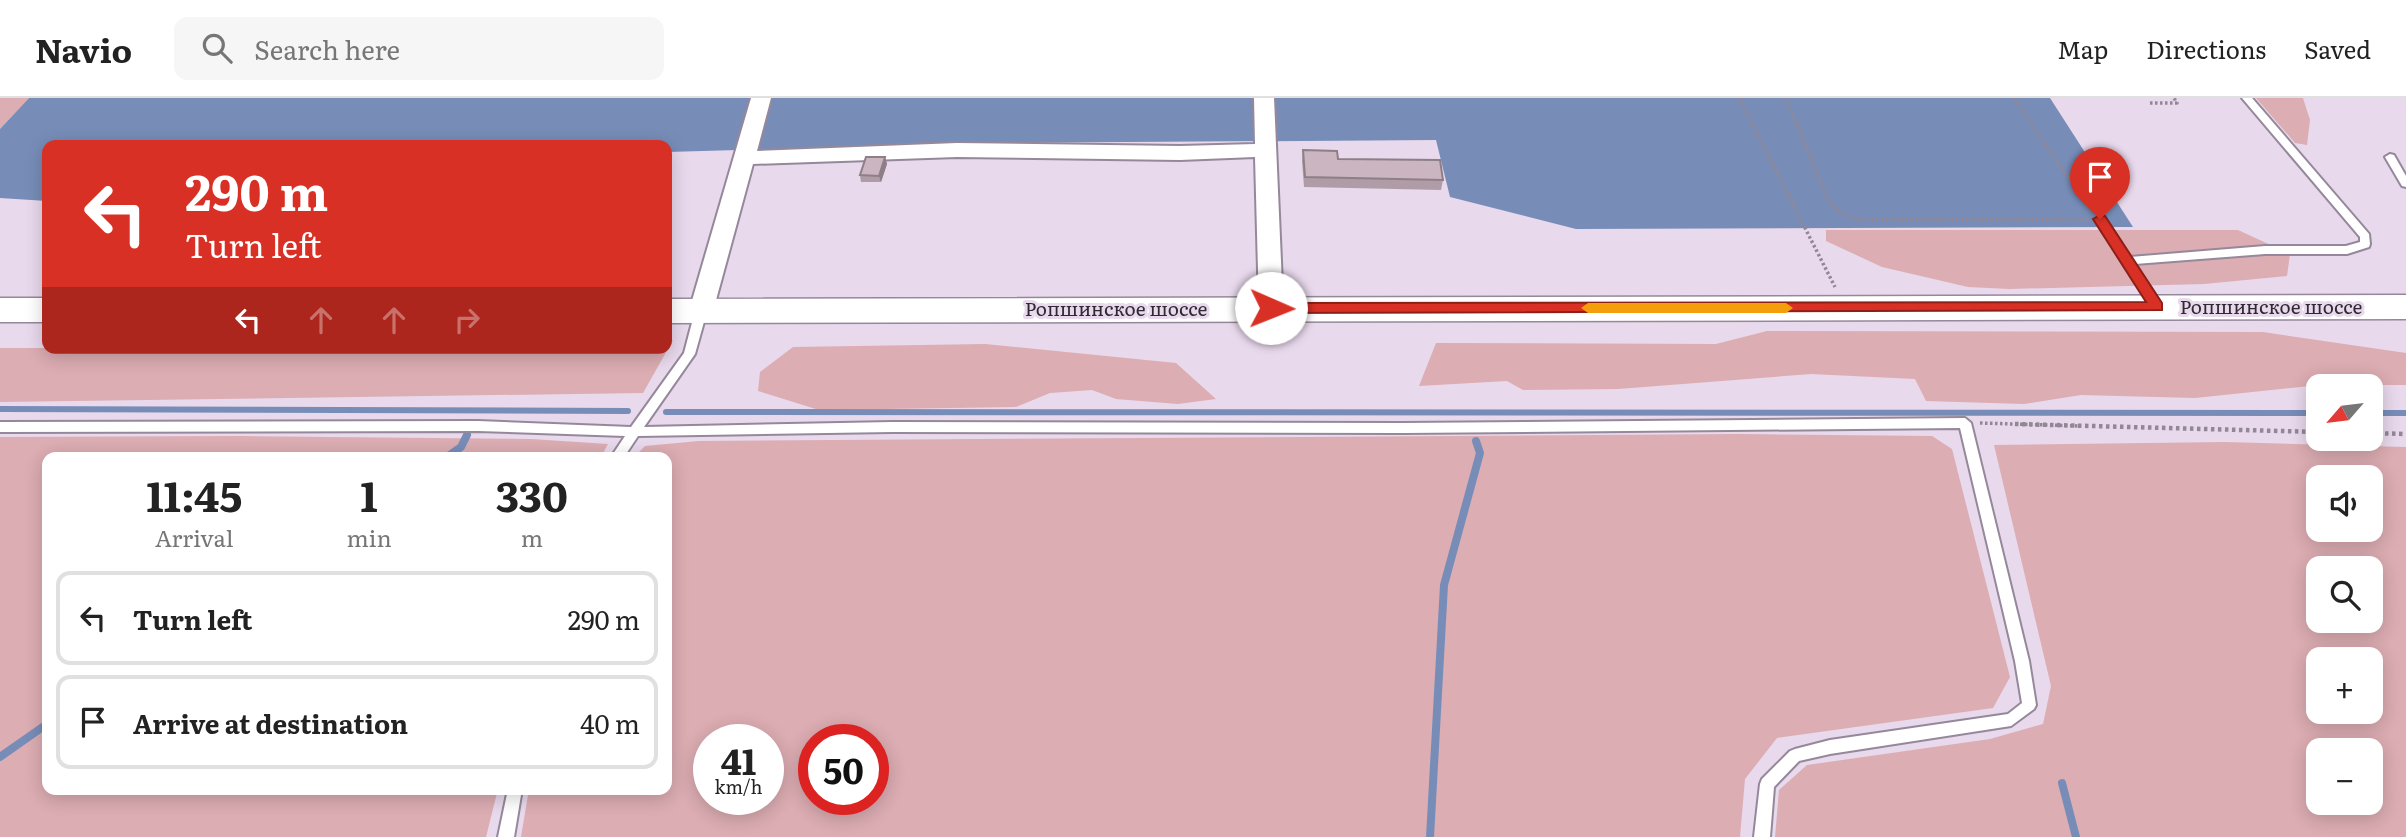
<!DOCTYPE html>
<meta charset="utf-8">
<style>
body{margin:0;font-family:Literata,serif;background:#f6f6f6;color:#222;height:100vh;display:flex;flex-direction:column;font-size:26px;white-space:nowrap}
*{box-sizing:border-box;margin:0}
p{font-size:23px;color:#767676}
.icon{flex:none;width:38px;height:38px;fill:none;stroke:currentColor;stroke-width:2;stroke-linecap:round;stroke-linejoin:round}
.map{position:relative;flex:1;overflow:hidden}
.side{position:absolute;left:42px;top:354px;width:630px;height:343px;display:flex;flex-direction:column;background:#fff;border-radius:14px;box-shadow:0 4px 18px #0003}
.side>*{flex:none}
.hud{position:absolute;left:42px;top:42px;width:630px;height:214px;border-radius:14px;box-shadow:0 4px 18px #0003;background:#d93025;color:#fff;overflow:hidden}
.needle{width:46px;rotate:242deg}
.tools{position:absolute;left:2306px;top:276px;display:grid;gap:14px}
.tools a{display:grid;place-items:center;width:77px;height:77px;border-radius:14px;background:#fff;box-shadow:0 4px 18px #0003;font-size:35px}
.speed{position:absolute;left:693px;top:626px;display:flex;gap:14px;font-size:35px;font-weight:700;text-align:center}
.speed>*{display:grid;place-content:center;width:91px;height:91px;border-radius:50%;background:#fff;box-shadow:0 4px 18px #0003;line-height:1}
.speed small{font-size:18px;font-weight:400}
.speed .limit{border:10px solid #d22;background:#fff;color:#111}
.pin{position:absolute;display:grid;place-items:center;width:60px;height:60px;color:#fff;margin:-72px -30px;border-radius:50% 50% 50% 0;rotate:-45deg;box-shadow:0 0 7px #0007}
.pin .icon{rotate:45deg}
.me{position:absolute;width:77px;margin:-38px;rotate:91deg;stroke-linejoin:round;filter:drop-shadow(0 0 5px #0008)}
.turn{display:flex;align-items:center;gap:24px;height:147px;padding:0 28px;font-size:32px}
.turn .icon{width:91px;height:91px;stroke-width:2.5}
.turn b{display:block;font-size:49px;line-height:60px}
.lanes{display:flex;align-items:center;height:66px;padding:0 28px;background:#0003;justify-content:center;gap:35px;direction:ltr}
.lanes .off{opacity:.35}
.eta{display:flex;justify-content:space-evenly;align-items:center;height:119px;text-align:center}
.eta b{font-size:42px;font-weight:700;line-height:49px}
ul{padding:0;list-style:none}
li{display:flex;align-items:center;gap:21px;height:94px;margin:0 14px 10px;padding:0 14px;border:4px solid #e0e0e0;border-radius:14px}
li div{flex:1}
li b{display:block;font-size:26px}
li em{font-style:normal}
header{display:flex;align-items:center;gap:42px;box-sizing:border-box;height:98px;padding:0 35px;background:#fff;border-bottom:2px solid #e0e0e0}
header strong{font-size:33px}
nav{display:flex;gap:38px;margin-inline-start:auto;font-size:24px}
.search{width:490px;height:63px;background:#f6f6f6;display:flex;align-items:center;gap:18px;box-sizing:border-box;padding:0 24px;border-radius:14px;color:#767676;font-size:26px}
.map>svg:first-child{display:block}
</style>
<header>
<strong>Navio</strong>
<div class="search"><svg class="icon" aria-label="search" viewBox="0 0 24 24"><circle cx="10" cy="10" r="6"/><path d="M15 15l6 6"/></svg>Search here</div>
<nav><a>Map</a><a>Directions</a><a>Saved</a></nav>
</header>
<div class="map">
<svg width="2406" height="739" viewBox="0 0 2406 739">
<rect width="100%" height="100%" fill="#e8d9ec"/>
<!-- green -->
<g fill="#dcadb3" fill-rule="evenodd">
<polygon points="0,0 29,0 0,31"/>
<polygon points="2256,0 2303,0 2310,22 2307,47 2295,45"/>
<polygon points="1826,132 2238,132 2290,156 2287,178 2204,186 2009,191 1968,189 1882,169 1826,143"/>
<polygon points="1767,233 2263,234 2406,255 2406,287 2320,287 2195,300 2081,297 2024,306 1926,303 1915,281 1811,276 1618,291 1523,292 1507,283 1419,288 1436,245 1716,246"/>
<polygon points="667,242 673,242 643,295 0,304 0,250 667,250"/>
<polygon points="985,246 1176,265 1216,301 1178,306 1116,301 1092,292 1050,295 1016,309 819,312 758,293 760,274 793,249"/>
<path d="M1739,336L1932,338L1952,351L2010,579L1993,610L1777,640L1745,681L1740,739H521L529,691H667V359H634L645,348L699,343ZM709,642H768V702H709ZM873,642V702H814V642Z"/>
<polygon points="241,338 531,341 608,346 601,359 47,359 47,691 498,691 486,739 0,739 0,339"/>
<path d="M2225,344L2406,349V739H1775L1779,692L1807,667L1990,641L2043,626L2051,588L1994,347ZM2319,380H2371V432H2319ZM2319,471H2371V523H2319ZM2319,562H2371V614H2319ZM2319,653H2371V705H2319Z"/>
</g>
<!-- water -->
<polygon fill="#778db8" points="29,0 2050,0 2133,129 1576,131 1450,99 1436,42 994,45 667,54 667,47 47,47 47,103 0,100 0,31"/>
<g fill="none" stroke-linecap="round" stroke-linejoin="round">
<!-- stream-far1 -->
<g stroke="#778db8" stroke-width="6">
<polyline points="0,311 628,313"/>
<polyline points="666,314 2319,315"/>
<polyline points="2371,315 2406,315"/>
</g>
<!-- stream -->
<g stroke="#778db8" stroke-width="8">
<polyline points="447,359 461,349 467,337"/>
<polyline points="0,659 47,626"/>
<polyline points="2062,685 2076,739"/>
<polyline points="1430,739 1444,487 1480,355 1476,343"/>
</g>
<defs>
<g id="lane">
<polygon points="2242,0 2252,0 2369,136 2370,146 2369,149 2347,156 2265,156 2135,166 2163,209 2161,212 2153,212 2095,121 2096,119 2104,119 2130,159 2265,148 2346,148 2360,144 2360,139"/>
<polygon points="2390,56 2394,57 2406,78 2406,89 2402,88 2385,59"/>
<polygon points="701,209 707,213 695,256 644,329 892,324 1403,325 1965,320 1971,325 2029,563 2036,607 2034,611 2011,628 1830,656 1799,663 1774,689 1770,739 1754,739 1760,686 1762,681 1790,653 1795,651 1830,642 2008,616 2022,605 2015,563 1960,330 1403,335 892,334 638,338 624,359 611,359 625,338 478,333 0,334 0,324 478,323 631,329 684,255 695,213"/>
<polygon points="508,691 522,691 514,739 498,739"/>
</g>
<polygon id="street" points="751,0 771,0 757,53 957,45 1180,48 1255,46 1254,0 1274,0 1283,210 1279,216 1263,216 1259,210 1255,59 1180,62 957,59 753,66 713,213 709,219 693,219 689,213"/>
<g id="secondary">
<polygon points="2406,197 2406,221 667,225 667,201"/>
<rect x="0" y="200" width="47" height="24"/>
</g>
</defs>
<!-- lane casing -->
<use href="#lane" stroke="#95889a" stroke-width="4"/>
<!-- street casing -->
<use href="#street" stroke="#95889a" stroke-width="4"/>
<!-- secondary casing -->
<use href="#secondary" stroke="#95889a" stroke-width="3"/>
<!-- path-far1 -->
<g stroke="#928895" stroke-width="3.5" stroke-dasharray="2.5 2.5" stroke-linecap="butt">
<polyline points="1739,0 1835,189"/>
<polyline points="1786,0 1828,102 1841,115 1855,122 2089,121"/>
<polyline points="2014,0 2091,114"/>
<polyline points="2150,5 2177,5 2174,0"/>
<polyline points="1980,325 2081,328"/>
</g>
<!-- path -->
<g stroke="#928895" stroke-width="4.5" stroke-dasharray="3.5 3.5" stroke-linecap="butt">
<polyline points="2015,326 2319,334"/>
<polyline points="2371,335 2406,336"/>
</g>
<!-- lane -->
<use href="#lane" fill="#fff" fill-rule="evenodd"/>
<!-- street -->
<use href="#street" fill="#fff" fill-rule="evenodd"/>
<!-- secondary -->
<use href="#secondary" fill="#fff" fill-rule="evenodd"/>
</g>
<!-- wall -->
<g fill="#af9ca6">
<polygon points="1303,52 1338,61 1443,82 1441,92 1304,89 1302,63"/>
<polygon points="885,59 887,66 881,84 861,84 860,77"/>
<polygon points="2078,70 2115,94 2111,100 2089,100 2073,76"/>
</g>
<!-- shaded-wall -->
<polygon fill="#8e7f87" points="885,59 887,66 881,84 879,78"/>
<!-- building -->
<g fill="#cbb5c1" stroke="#8e7f87" stroke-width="2">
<polygon points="1303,52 1337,53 1338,61 1440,62 1443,82 1305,79"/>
<polygon points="866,59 885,59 879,78 860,77"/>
<polygon points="2078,70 2099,70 2115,94 2094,94"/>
</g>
<!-- route -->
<polygon fill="#d93025" stroke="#8d1f18" stroke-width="2" points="2100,117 2105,118 2162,205 2162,212 1271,215 1264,210 1271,205 2146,204 2093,121"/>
<!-- slow -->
<polygon fill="#f59e0b" points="1588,205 1786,205 1793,210 1786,215 1588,215 1581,210"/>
<g text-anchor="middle" stroke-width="6" stroke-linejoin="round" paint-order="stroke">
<!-- street labels -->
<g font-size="19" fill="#2f2a31" stroke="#e8d9ec">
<text x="2271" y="216">Ропшинское шоссе</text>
<text x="1116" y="218">Ропшинское шоссе</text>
</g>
</g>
</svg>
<div class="tools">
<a><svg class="needle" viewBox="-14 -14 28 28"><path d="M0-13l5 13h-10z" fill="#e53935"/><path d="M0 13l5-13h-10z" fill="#767676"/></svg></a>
<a><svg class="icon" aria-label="sound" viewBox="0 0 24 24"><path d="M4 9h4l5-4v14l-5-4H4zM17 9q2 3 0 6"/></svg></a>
<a><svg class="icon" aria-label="search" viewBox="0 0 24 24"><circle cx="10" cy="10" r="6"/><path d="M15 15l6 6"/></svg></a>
<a>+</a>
<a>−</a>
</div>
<div class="speed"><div>41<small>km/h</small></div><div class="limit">50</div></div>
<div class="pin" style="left:2100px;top:121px;background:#d93025"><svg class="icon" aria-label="arrive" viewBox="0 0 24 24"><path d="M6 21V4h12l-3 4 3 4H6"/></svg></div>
<svg class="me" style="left:1271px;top:210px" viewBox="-20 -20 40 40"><circle r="19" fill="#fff"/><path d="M0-13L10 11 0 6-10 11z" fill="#d93025"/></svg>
<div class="hud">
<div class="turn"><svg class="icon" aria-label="left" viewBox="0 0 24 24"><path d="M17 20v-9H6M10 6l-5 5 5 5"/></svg><div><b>290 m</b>Turn left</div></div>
<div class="lanes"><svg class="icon" aria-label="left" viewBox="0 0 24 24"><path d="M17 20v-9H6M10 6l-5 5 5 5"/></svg><svg class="icon off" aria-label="ahead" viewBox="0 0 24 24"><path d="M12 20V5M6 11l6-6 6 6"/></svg><svg class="icon off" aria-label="ahead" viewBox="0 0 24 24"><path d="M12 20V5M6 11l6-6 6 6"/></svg><svg class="icon off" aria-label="right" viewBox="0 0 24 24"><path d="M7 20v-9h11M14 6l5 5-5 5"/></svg></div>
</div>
<section class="side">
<div class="eta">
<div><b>11:45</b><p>Arrival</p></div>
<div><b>1</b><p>min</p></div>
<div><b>330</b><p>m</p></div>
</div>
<ul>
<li><svg class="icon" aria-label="left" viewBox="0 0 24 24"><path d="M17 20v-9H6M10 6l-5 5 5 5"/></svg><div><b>Turn left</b></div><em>290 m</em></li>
<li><svg class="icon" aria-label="arrive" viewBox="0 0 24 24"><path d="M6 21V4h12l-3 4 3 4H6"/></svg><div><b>Arrive at destination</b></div><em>40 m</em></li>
</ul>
</section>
</div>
